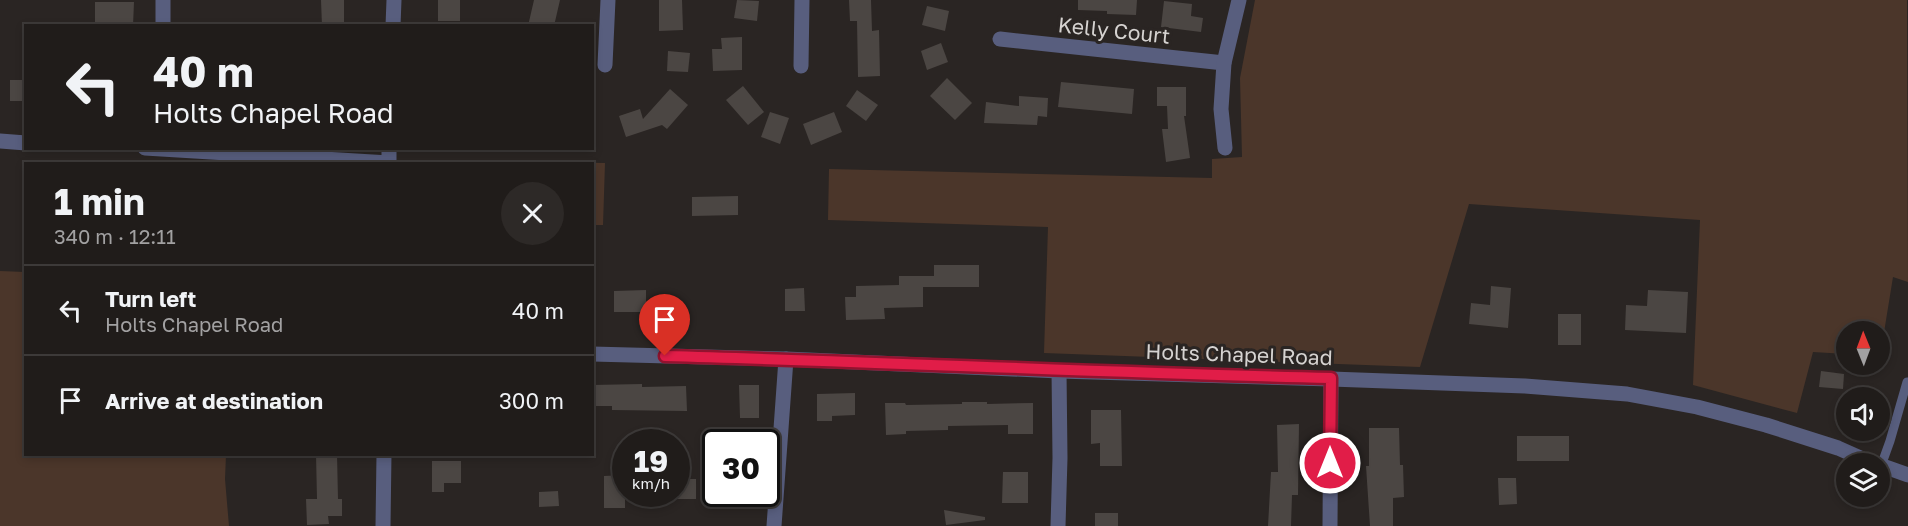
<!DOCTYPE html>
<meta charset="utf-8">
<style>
body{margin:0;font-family:"Golos Text",sans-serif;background:#2d2927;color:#f1f3f6;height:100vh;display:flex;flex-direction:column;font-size:22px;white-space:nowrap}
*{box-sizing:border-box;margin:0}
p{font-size:20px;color:#a2a1a2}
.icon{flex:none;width:33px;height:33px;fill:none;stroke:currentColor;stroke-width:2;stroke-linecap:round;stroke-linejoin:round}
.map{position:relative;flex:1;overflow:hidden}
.side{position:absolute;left:24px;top:162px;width:570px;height:294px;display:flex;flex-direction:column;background:#201c1a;border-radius:0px;box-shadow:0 3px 9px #0003,0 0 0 2px #3d3a39}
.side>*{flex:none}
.guide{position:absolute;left:24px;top:24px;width:570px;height:126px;border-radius:0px;box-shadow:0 3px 9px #0003,0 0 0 2px #3d3a39;background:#201c1a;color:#f1f3f6;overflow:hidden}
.needle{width:39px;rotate:359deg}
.fabs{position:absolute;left:1836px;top:321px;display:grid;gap:12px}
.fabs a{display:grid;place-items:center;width:54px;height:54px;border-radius:50%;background:#201c1a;box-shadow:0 3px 9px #0003,0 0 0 2px #3d3a39;font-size:30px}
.speed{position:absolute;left:612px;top:429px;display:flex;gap:12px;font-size:30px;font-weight:700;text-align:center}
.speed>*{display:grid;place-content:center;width:78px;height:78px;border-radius:50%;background:#201c1a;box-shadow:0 3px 9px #0003,0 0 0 2px #3d3a39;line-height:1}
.speed small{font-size:15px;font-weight:400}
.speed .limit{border:3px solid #111;border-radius:9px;background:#fff;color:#111}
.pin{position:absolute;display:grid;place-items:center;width:51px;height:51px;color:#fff;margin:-62px -26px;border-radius:50% 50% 50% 0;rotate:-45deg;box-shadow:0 0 6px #0007}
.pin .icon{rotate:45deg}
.me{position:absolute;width:66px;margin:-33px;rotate:0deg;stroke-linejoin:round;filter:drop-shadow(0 0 4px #0008)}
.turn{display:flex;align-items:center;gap:21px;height:126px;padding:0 30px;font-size:27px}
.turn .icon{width:78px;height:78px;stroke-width:2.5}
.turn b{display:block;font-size:42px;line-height:51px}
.round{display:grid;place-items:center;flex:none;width:63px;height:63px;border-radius:32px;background:#2d2927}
.summary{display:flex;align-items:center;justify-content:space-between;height:102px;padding:0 30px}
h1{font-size:36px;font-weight:700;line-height:45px}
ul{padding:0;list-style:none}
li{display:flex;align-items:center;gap:18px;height:90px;padding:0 30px;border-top:2px solid #3d3a39}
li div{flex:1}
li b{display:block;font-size:22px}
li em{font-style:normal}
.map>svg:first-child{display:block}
</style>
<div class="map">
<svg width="1908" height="526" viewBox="0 0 1908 526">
<rect width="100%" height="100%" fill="#2a2523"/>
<!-- green -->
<g fill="#4b362a">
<polygon points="1255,0 1907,0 1908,282 1893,277 1880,357 1880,332 1846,332 1846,354 1813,352 1797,413 1693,385 1700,220 1469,204 1420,367 1044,353 1048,227 828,220 829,169 1212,178 1212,159 1242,157 1240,78"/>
<polygon points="540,162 605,163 603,225 593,225 592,164 540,164"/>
<polygon points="0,271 25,272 26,454 226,455 225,479 229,526 0,526"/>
</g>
<!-- building -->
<g fill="#4b4643">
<polygon points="321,0 344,0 344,26 322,26"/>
<rect x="438" y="0" width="22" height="21"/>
<polygon points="534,0 560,0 554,26 528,26"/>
<polygon points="659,0 682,0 683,30 659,31"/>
<polygon points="737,0 759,1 757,21 734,18"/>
<polygon points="849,0 871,0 872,31 879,30 880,76 858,77 857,21 850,21"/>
<polygon points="1078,0 1137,0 1136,15 1107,14 1107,11 1078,10"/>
<polygon points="1164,1 1192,4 1191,16 1203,18 1201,32 1161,27"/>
<polygon points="95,2 134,2 133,26 95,26"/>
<polygon points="927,6 949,11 945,31 922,25"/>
<polygon points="742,37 742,70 713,71 712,49 722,49 721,38"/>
<polygon points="941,43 948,62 927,70 921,51"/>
<polygon points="668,51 690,53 688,72 667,71"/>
<polygon points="947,78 972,103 955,120 930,96"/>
<rect x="10" y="80" width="16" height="21"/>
<polygon points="1061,82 1134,89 1132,114 1058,107"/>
<polygon points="743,86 764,112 748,125 726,100"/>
<polygon points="1157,87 1186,87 1186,116 1184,116 1190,158 1166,162 1162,129 1168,129 1167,106 1157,106"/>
<polygon points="670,89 688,105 667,129 662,125 626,137 619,116 640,109 643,119"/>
<polygon points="857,90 878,105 866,121 846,106"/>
<polygon points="1019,96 1048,98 1047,117 1038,116 1037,125 984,123 986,102 1019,106"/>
<polygon points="770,112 789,118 780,144 761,137"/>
<polygon points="834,112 842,132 811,145 803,124"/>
<polygon points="738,196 738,215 692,216 692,197"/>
<polygon points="934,265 979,265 979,287 923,287 923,307 884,308 885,319 846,320 845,297 856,297 856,286 899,285 899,276 934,276"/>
<polygon points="1491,286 1511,288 1508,328 1469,324 1471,303 1490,305"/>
<polygon points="804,288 805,311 785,311 785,289"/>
<polygon points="646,290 646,312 614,312 614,291"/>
<polygon points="1648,290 1688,292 1686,333 1625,330 1626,305 1647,306"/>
<rect x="1558" y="314" width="23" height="31"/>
<polygon points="1821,371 1844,374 1843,389 1819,387"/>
<polygon points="642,384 642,387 686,386 687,411 612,410 612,406 592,406 592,385"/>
<polygon points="739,385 759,385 759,418 740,418"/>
<polygon points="855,393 855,415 832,416 832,421 817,421 817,394"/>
<polygon points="962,402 987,402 987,404 1033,403 1033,434 1008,434 1008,425 948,426 948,430 906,431 906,434 886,435 885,403 905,403 906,405 962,404"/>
<polygon points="1091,410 1121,410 1122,466 1100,466 1100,443 1091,444"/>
<polygon points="1299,424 1298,495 1292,495 1291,526 1268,526 1271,472 1278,472 1277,425"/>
<polygon points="1369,428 1399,428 1400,465 1403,465 1404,497 1393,498 1393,526 1370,526 1366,466 1369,466"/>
<rect x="1517" y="436" width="52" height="25"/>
<polygon points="316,454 337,454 338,499 342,499 342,516 328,516 329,524 307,525 306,499 317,499"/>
<polygon points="432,461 461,461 461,483 444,483 444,492 432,492"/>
<polygon points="1003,472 1028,472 1028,503 1002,503"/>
<polygon points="625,475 625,508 604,508 604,476"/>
<polygon points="1498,478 1516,478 1517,504 1499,505"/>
<rect x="676" y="479" width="20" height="20"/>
<polygon points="558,491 559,506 539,507 539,492"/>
<polygon points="944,510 985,517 985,520 946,525"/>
<rect x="1095" y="513" width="23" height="13"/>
</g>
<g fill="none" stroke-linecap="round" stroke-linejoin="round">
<!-- service -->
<polyline stroke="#585e7e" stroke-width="9" points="1881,466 1890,441 1907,382"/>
<!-- minor -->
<g stroke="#585e7e" stroke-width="15">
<polyline points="163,26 163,0"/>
<polyline points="1000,39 1224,63"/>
<polyline points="605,65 608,0"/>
<polyline points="801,66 802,0"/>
<polyline points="1225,148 1221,109 1224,63 1239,0"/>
<polyline points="592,354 786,359 1059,371 1331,379 1525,386 1627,394 1697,407 1766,425 1838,448 1874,464"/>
<polyline points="1880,465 1908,475"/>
<polyline points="774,526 786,359"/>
<polyline points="1058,526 1060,458 1059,371"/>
<polyline points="1330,526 1331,379"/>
</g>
<!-- tertiary -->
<g stroke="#585e7e" stroke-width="15">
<polyline points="393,26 394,0"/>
<polyline points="0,141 26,143"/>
<polyline points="145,148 389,163"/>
<polyline points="389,164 389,148"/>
<polyline points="383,526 384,454"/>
</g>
</g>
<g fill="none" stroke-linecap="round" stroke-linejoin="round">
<defs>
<path id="route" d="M665,356C887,362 1109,373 1331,378L1330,463"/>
</defs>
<!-- route casing -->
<use href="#route" stroke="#92132f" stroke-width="15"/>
<!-- route -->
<use href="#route" stroke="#e11d48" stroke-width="10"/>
</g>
<g text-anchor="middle" stroke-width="6" stroke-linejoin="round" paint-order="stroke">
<!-- street labels -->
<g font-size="21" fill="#d6d3d1" stroke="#2a2523">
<text transform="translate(1114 31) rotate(6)" y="7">Kelly Court</text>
<text transform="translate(1239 355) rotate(2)" y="7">Holts Chapel Road</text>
</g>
</g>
</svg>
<div class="fabs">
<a><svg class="needle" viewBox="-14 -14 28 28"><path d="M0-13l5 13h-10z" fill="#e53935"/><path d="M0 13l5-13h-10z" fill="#a2a1a2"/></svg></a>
<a><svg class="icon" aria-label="sound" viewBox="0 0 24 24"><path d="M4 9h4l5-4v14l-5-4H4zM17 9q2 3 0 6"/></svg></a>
<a><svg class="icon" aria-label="layers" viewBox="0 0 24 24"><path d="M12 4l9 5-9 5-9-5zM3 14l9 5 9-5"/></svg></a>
</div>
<div class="speed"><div>19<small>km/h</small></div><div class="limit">30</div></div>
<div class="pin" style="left:665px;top:356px;background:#d93025"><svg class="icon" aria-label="arrive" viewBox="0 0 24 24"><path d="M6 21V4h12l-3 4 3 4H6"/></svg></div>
<svg class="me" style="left:1330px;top:463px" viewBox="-20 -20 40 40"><circle r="17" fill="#e11d48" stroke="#fff" stroke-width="3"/><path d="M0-11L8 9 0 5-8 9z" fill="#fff"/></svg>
<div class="guide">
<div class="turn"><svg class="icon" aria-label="left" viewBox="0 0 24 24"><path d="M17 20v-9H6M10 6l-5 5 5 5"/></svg><div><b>40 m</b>Holts Chapel Road</div></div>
</div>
<section class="side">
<div class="summary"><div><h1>1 min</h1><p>340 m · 12:11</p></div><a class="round"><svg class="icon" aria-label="close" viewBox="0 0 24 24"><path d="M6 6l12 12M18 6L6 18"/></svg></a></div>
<ul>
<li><svg class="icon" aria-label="left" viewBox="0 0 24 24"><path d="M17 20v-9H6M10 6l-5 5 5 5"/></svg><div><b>Turn left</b><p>Holts Chapel Road</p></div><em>40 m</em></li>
<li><svg class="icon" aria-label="arrive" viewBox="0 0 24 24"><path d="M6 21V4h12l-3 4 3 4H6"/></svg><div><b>Arrive at destination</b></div><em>300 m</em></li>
</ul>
</section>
</div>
